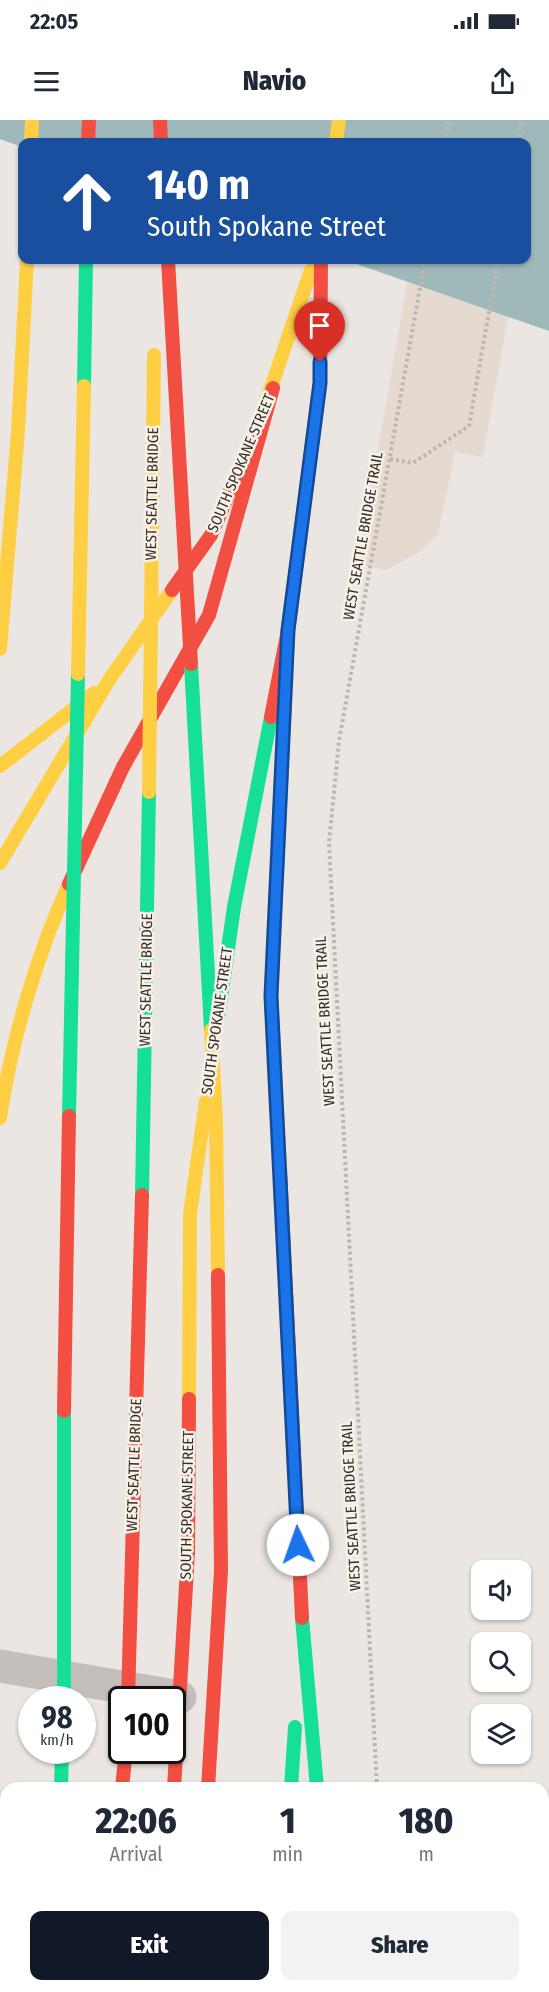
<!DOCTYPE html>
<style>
body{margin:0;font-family:"Fira Sans Condensed",sans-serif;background:#f2f2f3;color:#1f2937;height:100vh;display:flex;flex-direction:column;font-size:22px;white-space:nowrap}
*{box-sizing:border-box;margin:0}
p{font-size:20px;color:#747a83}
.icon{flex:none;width:33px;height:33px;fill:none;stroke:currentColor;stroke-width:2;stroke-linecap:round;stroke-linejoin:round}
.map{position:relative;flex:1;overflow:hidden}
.sheet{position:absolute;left:0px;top:1662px;width:549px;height:210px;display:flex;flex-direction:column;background:#fff;border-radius:18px 18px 0 0;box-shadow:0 2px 4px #0004}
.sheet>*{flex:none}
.banner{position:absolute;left:18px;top:18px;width:513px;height:126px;border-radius:12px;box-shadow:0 2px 4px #0004;background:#1a4fa0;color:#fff;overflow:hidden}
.fabs{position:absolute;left:471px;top:1440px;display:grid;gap:12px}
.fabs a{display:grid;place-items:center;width:60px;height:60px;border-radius:12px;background:#fff;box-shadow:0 2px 4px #0004;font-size:30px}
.speed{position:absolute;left:18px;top:1566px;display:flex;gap:12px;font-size:30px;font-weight:700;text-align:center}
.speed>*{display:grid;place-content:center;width:78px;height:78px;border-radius:50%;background:#fff;box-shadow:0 2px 4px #0004;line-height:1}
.speed small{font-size:15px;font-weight:400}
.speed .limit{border:3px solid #111;border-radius:9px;background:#fff;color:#111}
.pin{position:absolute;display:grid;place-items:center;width:51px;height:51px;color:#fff;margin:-62px -26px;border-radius:50% 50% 50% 0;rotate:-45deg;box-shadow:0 0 6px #0007}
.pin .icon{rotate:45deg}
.me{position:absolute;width:66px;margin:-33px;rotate:357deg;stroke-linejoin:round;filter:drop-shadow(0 0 4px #0008)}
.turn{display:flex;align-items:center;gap:21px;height:126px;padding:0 30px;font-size:27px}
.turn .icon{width:78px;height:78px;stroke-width:2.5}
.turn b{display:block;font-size:42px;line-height:51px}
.eta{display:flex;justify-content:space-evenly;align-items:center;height:102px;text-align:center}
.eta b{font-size:36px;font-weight:800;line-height:42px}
.button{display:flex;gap:12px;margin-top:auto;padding:12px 30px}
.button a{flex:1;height:69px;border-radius:12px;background:#111827;color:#fff;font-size:24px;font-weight:800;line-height:69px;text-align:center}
.button a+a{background:#f2f2f3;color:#1f2937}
.status{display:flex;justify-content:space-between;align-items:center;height:42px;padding:0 30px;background:#fff;direction:ltr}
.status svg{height:16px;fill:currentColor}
header{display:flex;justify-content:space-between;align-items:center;height:78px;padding:0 30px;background:#fff;font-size:27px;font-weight:800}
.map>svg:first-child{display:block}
</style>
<div class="status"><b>22:05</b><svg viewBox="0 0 49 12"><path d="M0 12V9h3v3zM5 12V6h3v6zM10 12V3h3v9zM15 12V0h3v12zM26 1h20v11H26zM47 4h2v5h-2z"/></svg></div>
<header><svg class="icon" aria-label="menu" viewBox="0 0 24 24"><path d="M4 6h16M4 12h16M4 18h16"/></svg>Navio<svg class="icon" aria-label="share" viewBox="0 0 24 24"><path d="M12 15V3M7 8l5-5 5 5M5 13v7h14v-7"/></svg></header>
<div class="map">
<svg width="549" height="1872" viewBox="0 0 549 1872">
<rect width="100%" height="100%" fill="#ebe6e1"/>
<!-- plaza -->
<polygon fill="#e4dacf" points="411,140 518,140 483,337 455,332 438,414 420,432 386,450 358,445"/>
<!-- water -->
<polygon fill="#9fb9ba" points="0,0 549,0 549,211 345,140 526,140 526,22 22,22 22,27 0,19"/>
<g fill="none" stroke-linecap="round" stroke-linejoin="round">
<!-- path -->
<g stroke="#bdb7b2" stroke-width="4" stroke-dasharray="3 3" stroke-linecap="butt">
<polyline points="445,22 449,0"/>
<polyline points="518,22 522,0"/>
<polyline points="390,339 413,343 469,306 498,140"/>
<polyline points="377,1668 329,723 339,621 425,140"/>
</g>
<!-- street -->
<polyline stroke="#c4bfba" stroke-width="33" points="0,1546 180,1577"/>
<!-- fast -->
<g stroke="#16e098" stroke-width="14">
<polyline points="277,750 288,510"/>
<polyline points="218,898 234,787 271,597"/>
<polyline points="302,1498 317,1668"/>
<polyline points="61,1668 62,1630"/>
<polyline points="291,1668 295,1607"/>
<polyline points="331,1866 331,1872"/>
</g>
<!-- slow -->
<g stroke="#ffcf43" stroke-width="14">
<polyline points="31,22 32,0"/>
<polyline points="336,22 339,0"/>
<polyline points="262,294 311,150"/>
<polyline points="0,529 18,312 27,140"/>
<polyline points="0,646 94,573"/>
<polyline points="0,743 109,560 172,470"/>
<polyline points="277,750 271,876 280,1051"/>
<path d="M0,998C11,922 37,834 69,764"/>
<polyline points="189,1279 190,1094 206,981"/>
<polyline points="194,1866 194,1872"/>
<polyline points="91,1872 92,1866"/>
<polyline points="272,1872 273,1866"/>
</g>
<!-- jam -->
<g stroke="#f24e42" stroke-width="14">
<polyline points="160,0 161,22"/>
<polyline points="88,22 89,0"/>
<polyline points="172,470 211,415 238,353"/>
<polyline points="271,597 288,510 320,263 321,140"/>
<polyline points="69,764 123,647 209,495 273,268"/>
<polyline points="280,1051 302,1498"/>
<polyline points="122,1668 126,1630"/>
<polyline points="174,1668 188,1432 189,1279"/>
<polyline points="162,1866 162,1872"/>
<polyline points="41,1872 42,1866"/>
</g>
<!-- fast-bridge -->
<g stroke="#16e098" stroke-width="14">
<polyline points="84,266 86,140"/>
<polyline points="191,544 211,910"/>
<polyline points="69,996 78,554"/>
<polyline points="142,1075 149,672"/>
<polyline points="64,1291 64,1580"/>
</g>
<!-- slow-bridge -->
<g stroke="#ffcf43" stroke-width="14">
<polyline points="78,554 84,266"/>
<polyline points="149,672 154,235"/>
<polyline points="211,910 216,1000 218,1155"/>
</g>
<!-- jam-bridge -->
<g stroke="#f24e42" stroke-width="14">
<polyline points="168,140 191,544"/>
<polyline points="64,1291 69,996"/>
<polyline points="128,1580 142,1075"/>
<polyline points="208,1668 221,1451 218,1155"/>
</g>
</g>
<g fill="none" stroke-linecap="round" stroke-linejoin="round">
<defs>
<polyline id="route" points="298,1425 271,876 288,510 320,263 320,242"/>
</defs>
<!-- route casing -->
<use href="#route" stroke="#114b97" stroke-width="15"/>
<!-- route -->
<use href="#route" stroke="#1a73e8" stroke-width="10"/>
</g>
<g text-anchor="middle" stroke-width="5" stroke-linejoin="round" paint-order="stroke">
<!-- street labels -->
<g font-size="15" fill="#342c29" stroke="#f7f1e8">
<text transform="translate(241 343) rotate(-67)" y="5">SOUTH SPOKANE STREET</text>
<text transform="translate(152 374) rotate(-89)" y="5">WEST SEATTLE BRIDGE</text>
<text transform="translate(363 416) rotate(-80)" y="5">WEST SEATTLE BRIDGE TRAIL</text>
<text transform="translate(146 860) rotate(-89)" y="5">WEST SEATTLE BRIDGE</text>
<text transform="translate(217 901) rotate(-82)" y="5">SOUTH SPOKANE STREET</text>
<text transform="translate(325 901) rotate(-93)" y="5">WEST SEATTLE BRIDGE TRAIL</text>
<text transform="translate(134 1345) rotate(-88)" y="5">WEST SEATTLE BRIDGE</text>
<text transform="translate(187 1385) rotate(-89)" y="5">SOUTH SPOKANE STREET</text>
<text transform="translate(351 1386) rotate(-93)" y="5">WEST SEATTLE BRIDGE TRAIL</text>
</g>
</g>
</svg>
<div class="fabs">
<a><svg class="icon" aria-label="sound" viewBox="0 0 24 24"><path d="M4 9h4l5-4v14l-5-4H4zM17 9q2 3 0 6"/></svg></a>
<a><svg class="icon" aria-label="search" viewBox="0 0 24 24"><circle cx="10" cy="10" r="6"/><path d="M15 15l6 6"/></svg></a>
<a><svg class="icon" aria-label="layers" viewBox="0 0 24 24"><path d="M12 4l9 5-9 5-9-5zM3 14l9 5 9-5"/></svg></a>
</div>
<div class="speed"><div>98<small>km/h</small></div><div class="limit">100</div></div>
<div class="pin" style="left:320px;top:242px;background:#d93025"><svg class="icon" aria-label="arrive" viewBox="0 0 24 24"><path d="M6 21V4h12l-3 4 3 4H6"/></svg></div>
<svg class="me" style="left:298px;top:1425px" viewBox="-20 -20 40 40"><circle r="19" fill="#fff"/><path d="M0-13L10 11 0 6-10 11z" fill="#1a73e8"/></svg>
<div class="banner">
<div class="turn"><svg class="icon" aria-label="ahead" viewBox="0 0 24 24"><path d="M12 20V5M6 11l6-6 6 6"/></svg><div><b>140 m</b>South Spokane Street</div></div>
</div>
<section class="sheet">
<div class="eta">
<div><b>22:06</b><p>Arrival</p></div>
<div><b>1</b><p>min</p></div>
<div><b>180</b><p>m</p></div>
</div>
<div class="button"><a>Exit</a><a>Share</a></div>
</section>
</div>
